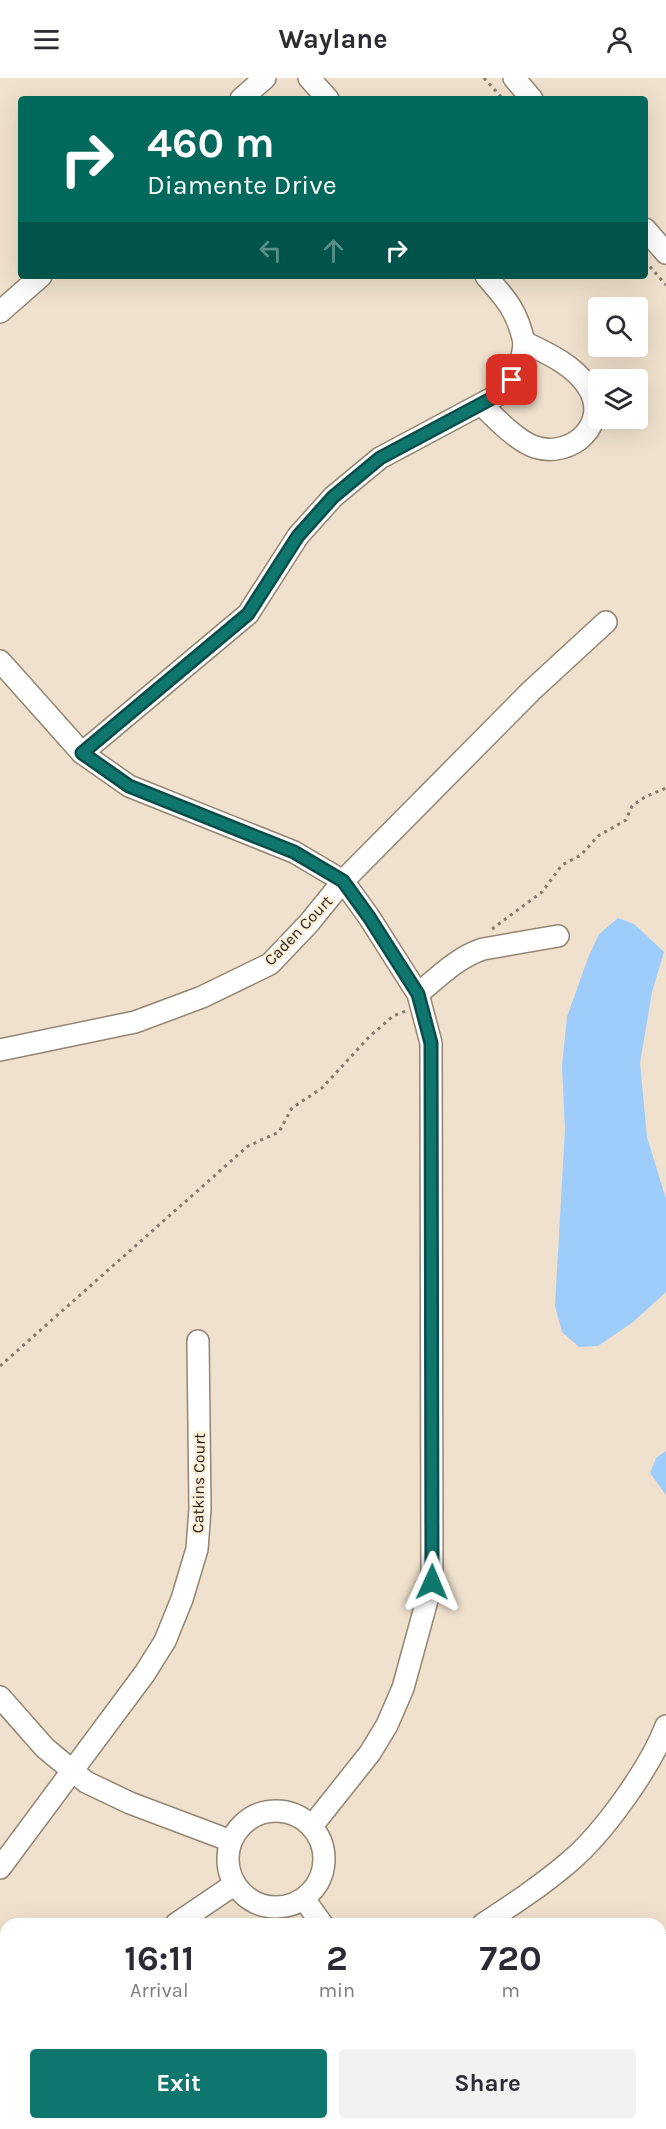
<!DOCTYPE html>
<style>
body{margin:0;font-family:Karla,sans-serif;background:#f2f2f3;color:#2b2b33;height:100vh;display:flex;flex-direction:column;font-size:22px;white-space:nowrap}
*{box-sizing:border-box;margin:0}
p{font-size:20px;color:#7c7c81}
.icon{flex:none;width:33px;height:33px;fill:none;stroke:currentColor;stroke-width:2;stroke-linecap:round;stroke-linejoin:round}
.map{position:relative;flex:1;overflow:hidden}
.panel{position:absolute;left:0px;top:1840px;width:666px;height:212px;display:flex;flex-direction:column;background:#fff;border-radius:18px 18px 0 0;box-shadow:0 6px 24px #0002}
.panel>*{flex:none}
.banner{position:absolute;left:18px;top:18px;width:630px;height:183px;border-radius:6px;box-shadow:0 6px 24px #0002;background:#00695c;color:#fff;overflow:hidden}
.buttons{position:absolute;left:588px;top:219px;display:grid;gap:12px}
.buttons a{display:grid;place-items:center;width:60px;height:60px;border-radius:6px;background:#fff;box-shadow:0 6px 24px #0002;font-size:30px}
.pin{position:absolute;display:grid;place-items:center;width:51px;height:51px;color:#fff;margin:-26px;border-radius:12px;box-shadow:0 3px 9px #0006}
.me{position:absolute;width:66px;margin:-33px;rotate:1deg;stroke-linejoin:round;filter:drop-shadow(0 0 4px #0008)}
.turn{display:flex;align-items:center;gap:21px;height:126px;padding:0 30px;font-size:27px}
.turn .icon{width:78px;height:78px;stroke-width:2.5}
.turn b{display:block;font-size:42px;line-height:51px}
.lanes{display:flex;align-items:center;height:57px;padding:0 30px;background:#0003;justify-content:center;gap:30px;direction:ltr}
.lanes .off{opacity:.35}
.eta{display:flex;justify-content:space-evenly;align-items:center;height:102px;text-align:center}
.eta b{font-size:36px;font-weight:700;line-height:42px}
.cta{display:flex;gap:12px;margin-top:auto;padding:12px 30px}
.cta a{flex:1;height:69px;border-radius:6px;background:#0f766e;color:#fff;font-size:24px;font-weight:700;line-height:69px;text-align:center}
.cta a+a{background:#f2f2f3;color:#2b2b33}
header{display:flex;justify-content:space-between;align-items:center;height:78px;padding:0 30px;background:#fff;font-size:27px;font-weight:700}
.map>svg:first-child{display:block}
</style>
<header><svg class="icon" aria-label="menu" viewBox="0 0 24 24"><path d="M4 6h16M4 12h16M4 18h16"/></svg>Waylane<svg class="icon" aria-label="person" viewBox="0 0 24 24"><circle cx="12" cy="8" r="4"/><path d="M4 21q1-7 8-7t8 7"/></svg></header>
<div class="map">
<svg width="666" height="2051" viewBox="0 0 666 2051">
<rect width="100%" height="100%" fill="#efe1cd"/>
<!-- green -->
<polygon fill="#97bd8e" points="666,1880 666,2051 605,2051 601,2046 660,2046 660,1885"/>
<!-- water -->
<g fill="#9fcdfb">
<polygon points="618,840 634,846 664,874 652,914 640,985 647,1059 666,1121 666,1214 633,1244 598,1268 579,1269 562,1254 555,1228 565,1051 562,988 567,939 588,880 599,856"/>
<polygon points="666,1373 666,1417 650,1395 656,1380"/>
</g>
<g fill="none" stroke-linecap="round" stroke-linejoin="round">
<defs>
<g id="minor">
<polyline points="309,0 328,21"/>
<polyline points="514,0 532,21"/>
<polyline points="241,21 265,0"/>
<polyline points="645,151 666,175"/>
<path d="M486,198C507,222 517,233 524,264"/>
<polyline points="0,234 41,198"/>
<polyline points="0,583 82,675 129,708 294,774 343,803 369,839 418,916 431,965 432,1504 403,1610 387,1647 370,1675 312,1748"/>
<path d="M82,675L248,536L298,458L333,419L380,380L498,317C513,301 523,287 524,264C547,275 574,287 588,309C611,345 572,381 535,369C517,363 495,340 481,326"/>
<path d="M418,916C438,899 458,879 483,871L558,858"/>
<polyline points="0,972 135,944 202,919 270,886 309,845 343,803 531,613 606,544"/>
<polyline points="0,1619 45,1670 86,1704 130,1725 231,1763"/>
<circle cx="276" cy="1781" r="48"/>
<polyline points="0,1790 145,1595 165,1563 182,1521 197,1471 200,1431 198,1263"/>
<polyline points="304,1821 322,1846"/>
<polyline points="176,1846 235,1806"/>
<path d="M483,1846C512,1827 541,1808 568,1785C603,1756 650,1690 666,1648"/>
<polyline points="660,1872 666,1867"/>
<polyline points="660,1943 666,1938"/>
<polyline points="0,2003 6,1998"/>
<polyline points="0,2041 6,2036"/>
<polyline points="459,2051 465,2046"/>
</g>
</defs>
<!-- minor casing -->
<use href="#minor" stroke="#928572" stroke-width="24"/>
<!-- path -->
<g stroke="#847a6d" stroke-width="3" stroke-dasharray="3 4.5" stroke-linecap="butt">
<polyline points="484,0 503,21"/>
<polyline points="645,183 666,207"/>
<polyline points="492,851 542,814 562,787 581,777 598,758 626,742 632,728 645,719 666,710"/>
<polyline points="0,1288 248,1068 279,1054 292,1030 322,1010 369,959 393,938 406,933"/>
<polyline points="660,1895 666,1889"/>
<polyline points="627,2046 632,2051"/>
<polyline points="514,2051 520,2046"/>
</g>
<!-- minor -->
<use href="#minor" stroke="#fff" stroke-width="21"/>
</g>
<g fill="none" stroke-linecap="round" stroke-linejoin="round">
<defs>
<polyline id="route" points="432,1504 431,965 418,916 369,839 343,803 294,774 129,708 82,675 248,536 298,458 333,419 380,380 498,317 512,302"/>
</defs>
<!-- route casing -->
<use href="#route" stroke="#0a4d48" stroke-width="15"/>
<!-- route -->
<use href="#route" stroke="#0f766e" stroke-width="10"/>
</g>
<g text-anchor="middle" stroke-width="5" stroke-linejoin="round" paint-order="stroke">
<!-- street labels -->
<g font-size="16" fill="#262119" stroke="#fcefda">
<text transform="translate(298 852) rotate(-46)" y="6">Caden Court</text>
<text transform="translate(198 1405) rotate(-89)" y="6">Catkins Court</text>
</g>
</g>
</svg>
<div class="buttons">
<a><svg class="icon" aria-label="search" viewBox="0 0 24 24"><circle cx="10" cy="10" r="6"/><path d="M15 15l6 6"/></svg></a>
<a><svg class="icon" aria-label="layers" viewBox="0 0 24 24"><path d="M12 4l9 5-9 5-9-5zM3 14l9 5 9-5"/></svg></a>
</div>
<div class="pin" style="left:512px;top:302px;background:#d93025"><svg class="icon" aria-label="arrive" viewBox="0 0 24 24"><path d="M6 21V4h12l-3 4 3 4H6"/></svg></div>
<svg class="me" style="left:432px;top:1504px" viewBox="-20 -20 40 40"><path d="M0-17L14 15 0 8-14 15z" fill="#0f766e" stroke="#fff" stroke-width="4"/></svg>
<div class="banner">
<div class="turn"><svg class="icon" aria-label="right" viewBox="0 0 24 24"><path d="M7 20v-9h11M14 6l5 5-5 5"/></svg><div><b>460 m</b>Diamente Drive</div></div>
<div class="lanes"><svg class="icon off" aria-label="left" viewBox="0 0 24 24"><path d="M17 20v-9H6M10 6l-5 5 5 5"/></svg><svg class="icon off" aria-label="ahead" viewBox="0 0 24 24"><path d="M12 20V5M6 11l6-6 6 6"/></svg><svg class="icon" aria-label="right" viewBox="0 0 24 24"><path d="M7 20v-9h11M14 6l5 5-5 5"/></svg></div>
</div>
<section class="panel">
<div class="eta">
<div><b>16:11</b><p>Arrival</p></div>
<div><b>2</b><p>min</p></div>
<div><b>720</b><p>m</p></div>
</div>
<div class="cta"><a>Exit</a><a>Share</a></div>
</section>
</div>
